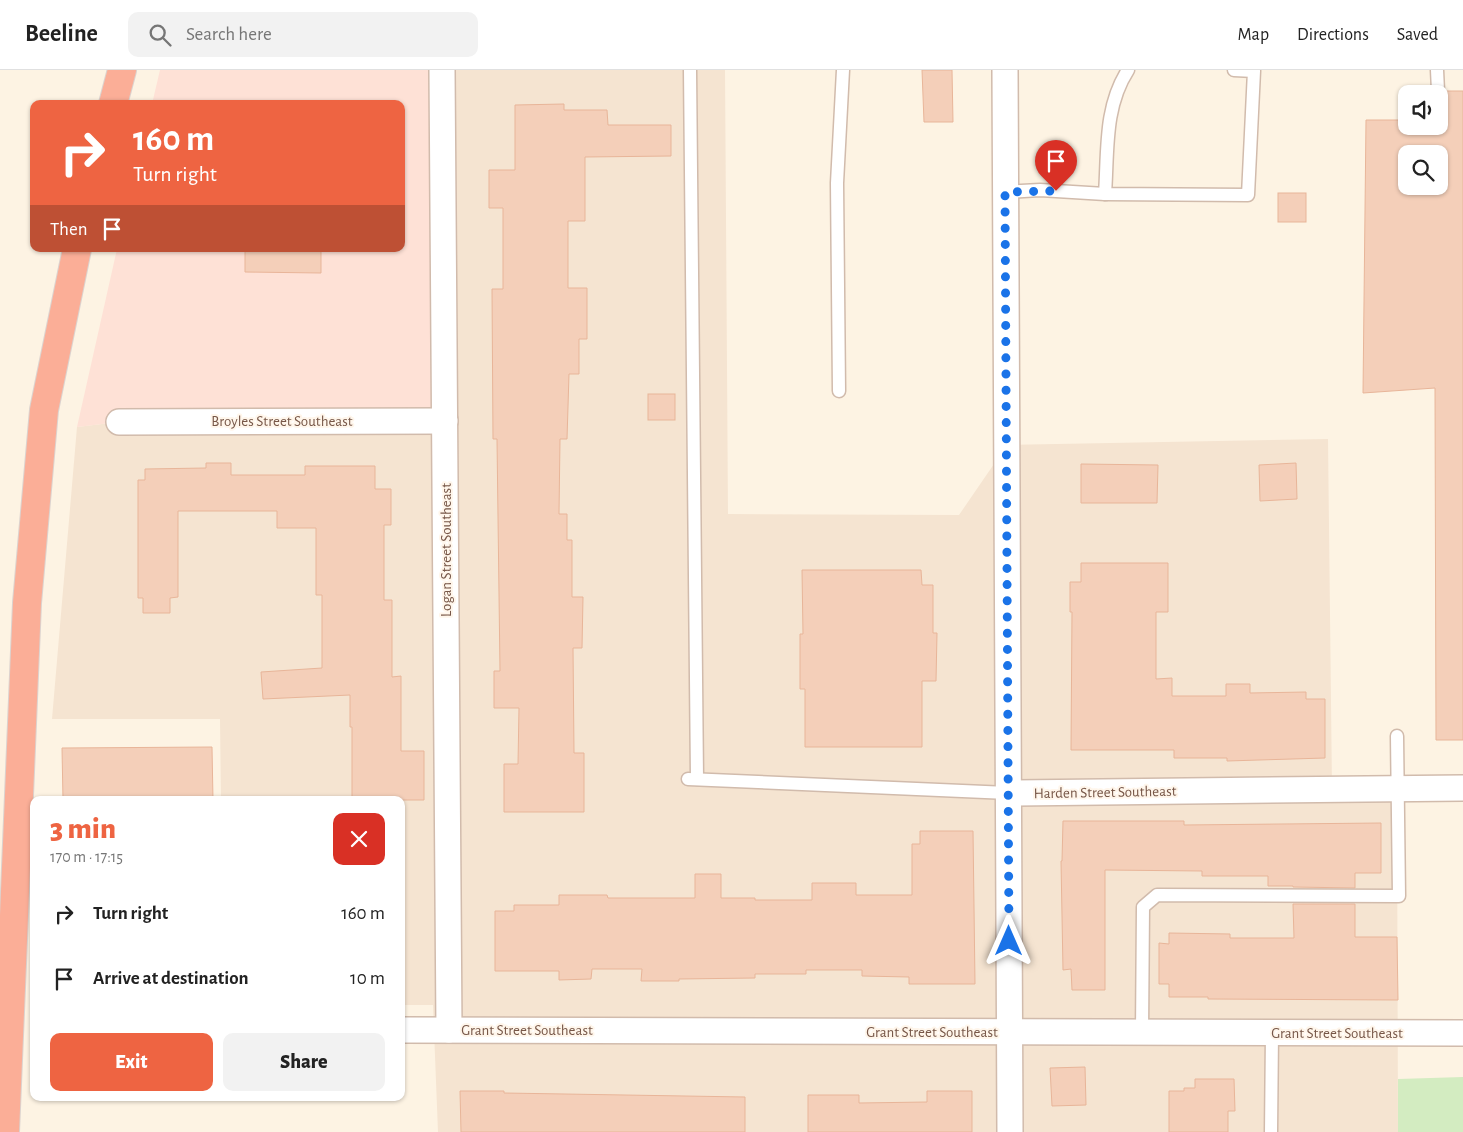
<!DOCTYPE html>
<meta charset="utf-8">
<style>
body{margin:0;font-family:"Alegreya Sans",sans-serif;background:#f2f2f2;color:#222;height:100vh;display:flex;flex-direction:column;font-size:19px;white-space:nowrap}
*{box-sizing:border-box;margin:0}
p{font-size:16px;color:#767676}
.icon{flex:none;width:28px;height:28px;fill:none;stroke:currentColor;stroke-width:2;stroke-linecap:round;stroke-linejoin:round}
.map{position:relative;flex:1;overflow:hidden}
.panel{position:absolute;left:30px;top:726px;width:375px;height:305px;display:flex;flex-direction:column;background:#fff;border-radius:10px;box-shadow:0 1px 4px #0004}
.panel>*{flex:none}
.banner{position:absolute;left:30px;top:30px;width:375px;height:152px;border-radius:10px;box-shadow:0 1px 4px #0004;background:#ee6442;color:#fff;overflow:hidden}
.buttons{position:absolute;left:1398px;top:15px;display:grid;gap:10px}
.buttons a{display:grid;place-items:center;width:50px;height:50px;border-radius:10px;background:#fff;box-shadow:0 1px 4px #0004;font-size:25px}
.pin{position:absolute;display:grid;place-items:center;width:42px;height:42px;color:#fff;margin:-51px -21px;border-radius:50% 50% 50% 0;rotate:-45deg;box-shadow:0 0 5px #0007}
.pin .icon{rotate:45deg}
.me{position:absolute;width:55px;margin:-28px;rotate:0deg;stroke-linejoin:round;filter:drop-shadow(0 0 4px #0008)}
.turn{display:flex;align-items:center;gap:18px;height:105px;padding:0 20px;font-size:22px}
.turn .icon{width:65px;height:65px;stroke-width:2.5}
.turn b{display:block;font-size:35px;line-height:42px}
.then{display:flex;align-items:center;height:48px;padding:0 20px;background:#0003;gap:10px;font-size:19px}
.round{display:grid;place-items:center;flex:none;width:52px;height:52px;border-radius:10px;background:#f2f2f2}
.head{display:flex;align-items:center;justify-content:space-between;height:85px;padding:0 20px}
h1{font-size:30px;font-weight:800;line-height:38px;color:#ee6442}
.action{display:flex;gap:10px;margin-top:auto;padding:10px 20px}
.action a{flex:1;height:58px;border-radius:10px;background:#ee6442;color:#fff;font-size:20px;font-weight:800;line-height:58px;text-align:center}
.action a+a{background:#f2f2f2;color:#222}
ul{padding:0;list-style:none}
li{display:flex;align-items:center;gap:15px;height:65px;padding:0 20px}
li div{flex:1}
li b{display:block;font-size:19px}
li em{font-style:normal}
header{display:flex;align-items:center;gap:30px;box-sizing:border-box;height:70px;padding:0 25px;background:#fff;border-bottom:1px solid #e0e0e0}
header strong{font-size:24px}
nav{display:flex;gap:28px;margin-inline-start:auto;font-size:18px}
.search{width:350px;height:45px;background:#f2f2f2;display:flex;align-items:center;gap:12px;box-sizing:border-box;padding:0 18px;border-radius:10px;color:#767676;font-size:19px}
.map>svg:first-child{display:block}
</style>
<header>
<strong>Beeline</strong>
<div class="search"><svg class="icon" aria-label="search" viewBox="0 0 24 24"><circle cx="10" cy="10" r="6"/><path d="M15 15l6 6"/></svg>Search here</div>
<nav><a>Map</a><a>Directions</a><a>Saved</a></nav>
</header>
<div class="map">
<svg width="1463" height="1062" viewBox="0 0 1463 1062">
<rect width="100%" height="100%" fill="#fdf3e3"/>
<!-- residential -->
<polygon fill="#f5e4d1" points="442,0 725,0 728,444 959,445 1007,375 1328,369 1332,719 1397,719 1398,1062 438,1062 433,935 401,935 401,730 221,730 220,649 52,649 77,357 119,352 445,350"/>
<!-- commercial -->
<polygon fill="#fee1d6" points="160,0 442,0 445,351 119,352 77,357 117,179 401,179 401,34 152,34"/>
<!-- green -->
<polygon fill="#d3ecc1" points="1463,1007 1463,1062 1398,1062 1398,1009"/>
<!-- building -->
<g fill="#f4cfb9" stroke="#e8b599" fill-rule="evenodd">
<polygon points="922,0 952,0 953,52 924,52"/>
<path d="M1446,21H1463V670H1436L1435,318L1363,323L1366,50H1406V56H1439V29L1443,28ZM1406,84H1439V116H1406Z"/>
<polygon points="564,34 564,40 607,40 608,55 671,55 671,86 585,87 585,151 568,151 568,218 587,218 587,269 579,269 579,304 569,304 567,369 560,369 559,444 567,444 567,470 572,470 572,527 583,527 582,578 573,578 574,683 584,683 584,742 504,742 504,694 518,694 519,638 494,638 494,601 500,601 497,369 493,369 492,219 503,219 503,138 489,138 489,100 515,100 515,35"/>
<rect x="1278" y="123" width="28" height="29"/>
<polygon points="245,179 321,179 321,203 245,202"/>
<rect x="648" y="324" width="27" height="26"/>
<polygon points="206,393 231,393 231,405 305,405 305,396 375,396 375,419 391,419 391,455 384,455 384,530 392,530 392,607 401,606 401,681 424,681 424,730 352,730 352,657 350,657 350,625 263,629 261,602 322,598 322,525 316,525 316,458 277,458 277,441 178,441 178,527 170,528 170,543 143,543 143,528 138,528 138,410 145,410 145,399 206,398"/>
<polygon points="1296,393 1297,429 1260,431 1259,395"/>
<polygon points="1081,394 1158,395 1157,433 1081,433"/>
<polygon points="1081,493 1168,493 1168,542 1156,542 1156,609 1172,608 1172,626 1226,626 1226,614 1250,614 1250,623 1306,622 1306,629 1325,629 1325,688 1227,691 1227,688 1174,688 1174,680 1071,680 1072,542 1070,542 1070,512 1081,512"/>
<polygon points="802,500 921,500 922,515 933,515 933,563 937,563 936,611 922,611 922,677 805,677 805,619 800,619 800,564 803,564"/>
<polygon points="212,677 213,730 63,730 62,678"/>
<polygon points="1063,751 1184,751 1184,755 1381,753 1381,803 1355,803 1355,818 1293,817 1293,816 1268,816 1268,806 1202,806 1202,801 1105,800 1105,920 1072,920 1071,899 1063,900 1061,791 1062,791"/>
<polygon points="920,761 973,761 975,914 909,914 909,907 862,906 862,900 806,900 806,904 755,904 755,908 679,909 679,911 641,911 642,899 592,899 591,909 559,910 559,901 495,901 495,841 514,841 514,835 559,835 559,825 607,825 608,828 695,828 695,804 721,804 721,828 755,828 755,830 812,830 812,813 856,813 856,825 912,825 912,774 920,774"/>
<polygon points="1293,834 1355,834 1355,867 1397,867 1398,930 1208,929 1208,927 1169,927 1169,914 1159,914 1159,873 1169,874 1169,863 1230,864 1230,868 1294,868"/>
<polygon points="1085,997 1086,1035 1052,1036 1050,998"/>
<polygon points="1195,1009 1234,1009 1235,1041 1228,1041 1228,1062 1169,1062 1169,1021 1184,1021 1184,1018 1195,1018"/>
<polygon points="460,1021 504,1021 504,1023 745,1027 745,1062 461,1062"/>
<polygon points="927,1021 972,1021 972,1062 808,1062 808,1025 859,1025 859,1033 927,1032"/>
</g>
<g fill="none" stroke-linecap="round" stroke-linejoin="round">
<defs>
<g id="service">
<polyline points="690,0 697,709"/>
<polyline points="1437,0 1438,21"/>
<polyline points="1005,122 1040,120 1105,124 1248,125 1254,1 1234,0"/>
<path d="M1105,124C1108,81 1104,37 1128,0"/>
<polyline points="839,321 837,113 843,0"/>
<polyline points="688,709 1008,723"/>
<polyline points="1142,962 1143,837 1157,825 1399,826 1397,666"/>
<polyline points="1271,1062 1272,963"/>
</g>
<g id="minor">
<polyline points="442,0 449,960"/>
<polyline points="1005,0 1010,1062"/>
<polyline points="119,352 445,351"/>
<polyline points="1008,723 1463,718"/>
<polyline points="401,960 1463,963"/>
</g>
<g id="motorway">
<polyline points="113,34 122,0"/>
<polyline points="5,1062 27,533 44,340 77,179"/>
</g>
</defs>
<!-- service casing -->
<use href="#service" stroke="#d1bbac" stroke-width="15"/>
<!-- minor casing -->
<use href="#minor" stroke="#d1bbac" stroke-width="28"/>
<!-- motorway casing -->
<use href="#motorway" stroke="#dcd3cf" stroke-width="30"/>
<!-- service -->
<use href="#service" stroke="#fff" stroke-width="12"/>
<!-- minor -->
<use href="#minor" stroke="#fff" stroke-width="25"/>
<!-- motorway -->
<use href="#motorway" stroke="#fbae97" stroke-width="28"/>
</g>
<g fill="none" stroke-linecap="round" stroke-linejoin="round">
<!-- route -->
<polyline stroke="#1a73e8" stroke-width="9" stroke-dasharray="0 16.2" points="1009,871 1005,122 1056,121"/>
</g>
<g text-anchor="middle" stroke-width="4" stroke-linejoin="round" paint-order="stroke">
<!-- street labels -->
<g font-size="15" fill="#775748" stroke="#fff6eb">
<text x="282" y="356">Broyles Street Southeast</text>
<text transform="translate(446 480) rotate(-90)" y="5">Logan Street Southeast</text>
<text transform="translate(1105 722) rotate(-1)" y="5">Harden Street Southeast</text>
<text x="527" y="965">Grant Street Southeast</text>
<text x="932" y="967">Grant Street Southeast</text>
<text x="1337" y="968">Grant Street Southeast</text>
</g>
</g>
</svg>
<div class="buttons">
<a><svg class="icon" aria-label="sound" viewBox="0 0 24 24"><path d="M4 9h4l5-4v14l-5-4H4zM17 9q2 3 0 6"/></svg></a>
<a><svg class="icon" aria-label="search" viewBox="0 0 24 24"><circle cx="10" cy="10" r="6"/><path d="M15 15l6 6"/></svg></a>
</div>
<div class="pin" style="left:1056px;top:121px;background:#d93025"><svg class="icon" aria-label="arrive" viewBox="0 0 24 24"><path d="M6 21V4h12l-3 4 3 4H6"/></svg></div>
<svg class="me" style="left:1009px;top:871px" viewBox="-20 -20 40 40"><path d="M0-17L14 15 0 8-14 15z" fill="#1a73e8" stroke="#fff" stroke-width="4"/></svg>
<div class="banner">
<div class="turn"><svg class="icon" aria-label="right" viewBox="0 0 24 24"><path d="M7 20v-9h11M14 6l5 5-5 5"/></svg><div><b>160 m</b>Turn right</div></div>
<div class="then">Then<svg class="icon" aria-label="arrive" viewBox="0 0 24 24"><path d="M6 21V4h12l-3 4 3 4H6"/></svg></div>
</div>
<section class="panel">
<div class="head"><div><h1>3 min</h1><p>170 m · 17:15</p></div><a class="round" style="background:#d93025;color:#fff"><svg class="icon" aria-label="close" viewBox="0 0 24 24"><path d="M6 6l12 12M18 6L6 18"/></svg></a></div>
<ul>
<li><svg class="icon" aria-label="right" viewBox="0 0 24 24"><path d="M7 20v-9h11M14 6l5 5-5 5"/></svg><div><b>Turn right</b></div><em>160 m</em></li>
<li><svg class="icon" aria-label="arrive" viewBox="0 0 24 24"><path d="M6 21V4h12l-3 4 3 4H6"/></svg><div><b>Arrive at destination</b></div><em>10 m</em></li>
</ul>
<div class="action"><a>Exit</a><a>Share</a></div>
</section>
</div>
